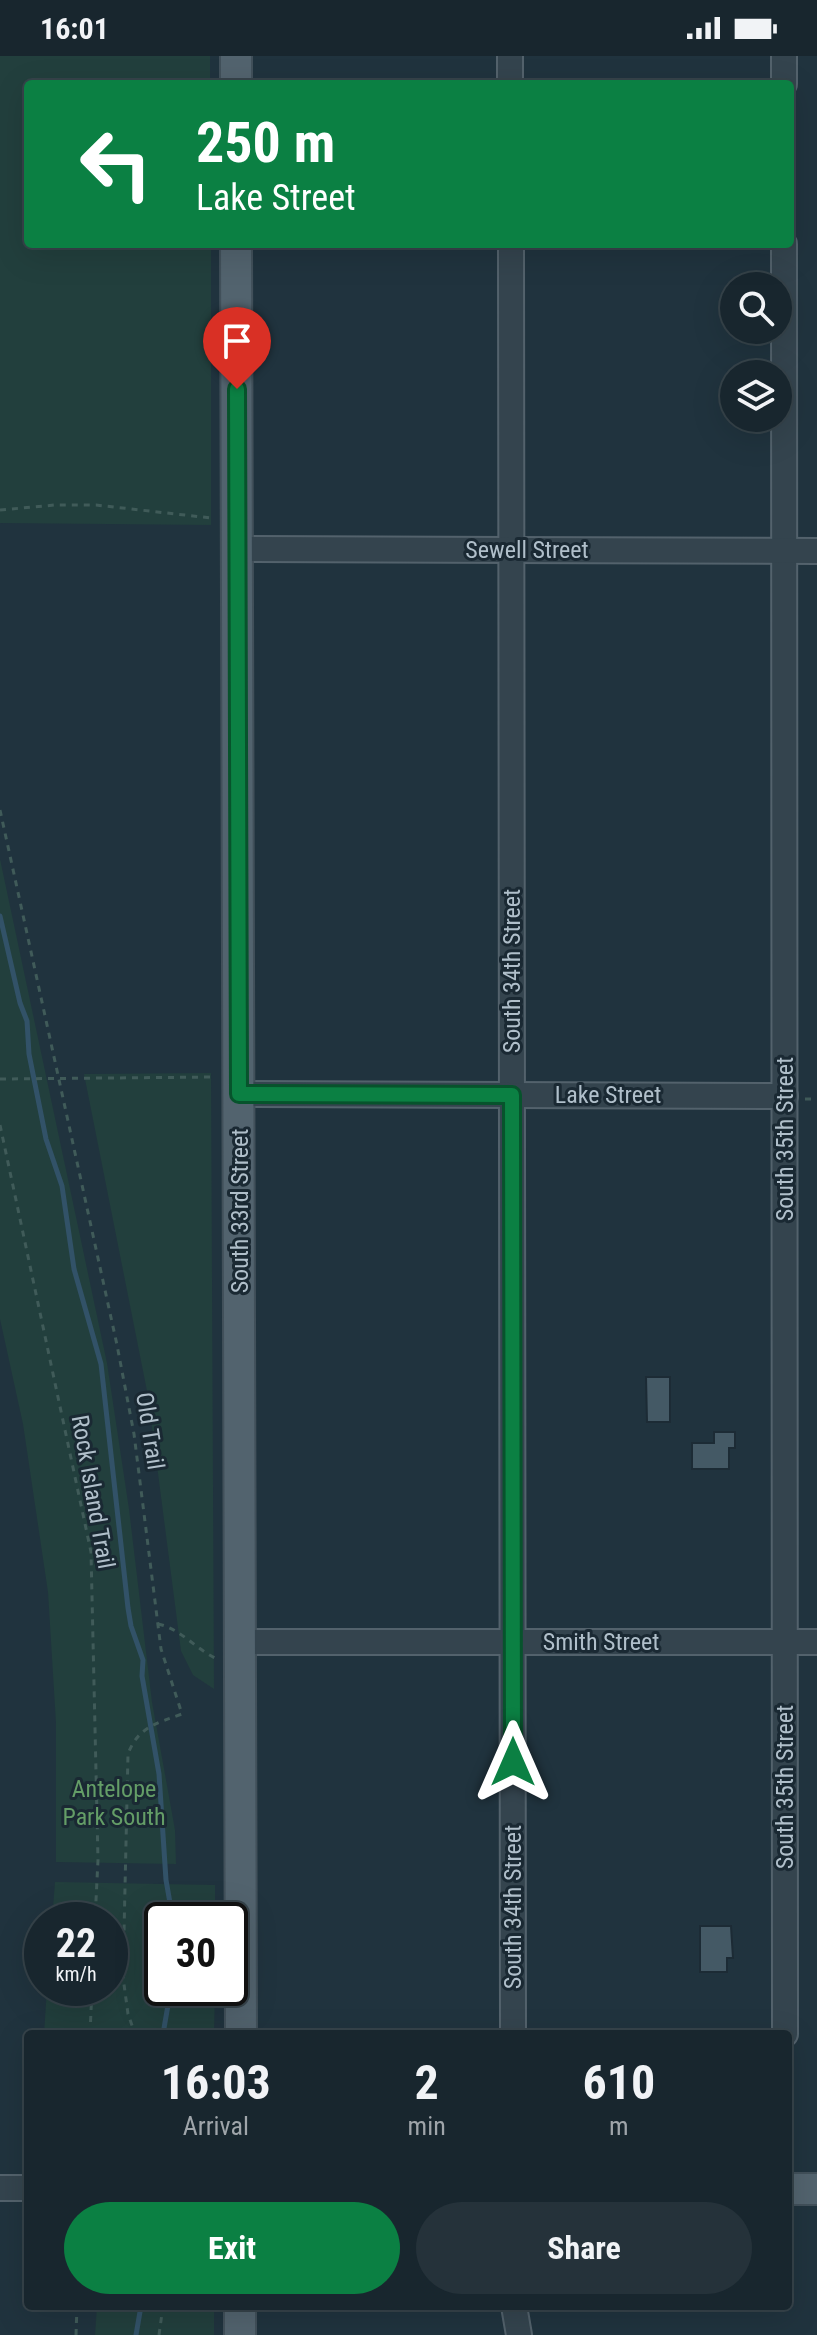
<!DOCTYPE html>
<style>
body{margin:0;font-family:"Roboto Condensed",sans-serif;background:#25323a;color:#f1f3f6;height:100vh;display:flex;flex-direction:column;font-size:30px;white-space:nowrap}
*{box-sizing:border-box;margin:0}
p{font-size:26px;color:#9fa5aa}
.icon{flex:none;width:44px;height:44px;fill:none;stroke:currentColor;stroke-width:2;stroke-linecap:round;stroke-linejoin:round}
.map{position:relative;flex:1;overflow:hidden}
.details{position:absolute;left:24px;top:1974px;width:768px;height:280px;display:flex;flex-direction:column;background:#18262e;border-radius:8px;box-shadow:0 8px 32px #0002,0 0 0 2px #36434a}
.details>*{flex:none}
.guide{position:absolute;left:24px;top:24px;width:770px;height:168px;border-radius:8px;box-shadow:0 8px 32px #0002,0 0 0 2px #36434a;background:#0b8043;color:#fff;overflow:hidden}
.fabs{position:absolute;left:720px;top:216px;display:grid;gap:16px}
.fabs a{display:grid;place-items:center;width:72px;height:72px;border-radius:50%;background:#18262e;box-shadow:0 8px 32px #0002,0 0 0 2px #36434a;font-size:40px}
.speed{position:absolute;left:24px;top:1846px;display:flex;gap:16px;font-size:40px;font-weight:700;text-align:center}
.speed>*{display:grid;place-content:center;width:104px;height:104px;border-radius:50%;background:#18262e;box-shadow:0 8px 32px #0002,0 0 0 2px #36434a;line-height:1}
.speed small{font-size:20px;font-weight:400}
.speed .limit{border:4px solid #111;border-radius:12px;background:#fff;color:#111}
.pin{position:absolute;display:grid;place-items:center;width:68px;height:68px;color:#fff;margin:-82px -34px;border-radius:50% 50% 50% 0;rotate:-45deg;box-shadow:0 0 8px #0007}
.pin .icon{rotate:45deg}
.me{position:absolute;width:88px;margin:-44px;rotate:0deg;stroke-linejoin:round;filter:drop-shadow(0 0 6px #0008)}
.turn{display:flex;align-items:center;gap:28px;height:168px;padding:0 40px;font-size:36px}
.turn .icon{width:104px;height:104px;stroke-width:2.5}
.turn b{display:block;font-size:56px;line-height:68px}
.eta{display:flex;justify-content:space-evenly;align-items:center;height:136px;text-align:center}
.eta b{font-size:48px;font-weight:700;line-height:56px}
.cta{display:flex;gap:16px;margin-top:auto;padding:16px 40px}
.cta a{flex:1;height:92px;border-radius:48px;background:#0b8043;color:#fff;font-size:32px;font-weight:700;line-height:92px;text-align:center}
.cta a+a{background:#25323a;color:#f1f3f6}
.status{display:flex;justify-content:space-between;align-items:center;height:56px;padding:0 40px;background:#18262e;direction:ltr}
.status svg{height:22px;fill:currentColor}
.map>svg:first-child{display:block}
</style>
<div class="status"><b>16:01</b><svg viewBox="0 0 49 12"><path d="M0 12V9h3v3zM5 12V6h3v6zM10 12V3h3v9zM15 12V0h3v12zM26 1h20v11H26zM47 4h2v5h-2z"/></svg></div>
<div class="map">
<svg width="817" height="2279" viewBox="0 0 817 2279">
<rect width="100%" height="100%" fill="#20333e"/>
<!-- green -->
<g fill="#223f3d">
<polygon points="0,0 210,0 210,28 28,28 28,188 211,188 211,469 0,467"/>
<polygon points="0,803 107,1307 129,1453 152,1646 175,1774 176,1808 56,1806 56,1667 48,1536 23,1368 0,1263"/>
<polygon points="211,1017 214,1633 193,1619 181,1595 148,1340 84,1018"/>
<polygon points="55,1826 215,1829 215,1864 162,1864 162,1932 215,1932 214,1978 44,1978 47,1932 110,1932 110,1864 52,1864"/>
<polygon points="97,2250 214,2250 214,2279 95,2279"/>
</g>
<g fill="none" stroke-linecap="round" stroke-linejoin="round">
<!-- stream -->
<g stroke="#325268" stroke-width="5">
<polyline points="0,860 20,947 27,965 29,998 46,1083 62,1130 74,1213 101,1308 128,1552 131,1570 143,1604 142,1620 159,1718 166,1824 173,1864"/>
<polyline points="163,1978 171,1932"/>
<polyline points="136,2279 141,2250"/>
</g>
</g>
<!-- building -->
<g fill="#445965" stroke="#1c2b35" stroke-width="2">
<polygon points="646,1321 670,1321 670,1366 647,1366"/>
<polygon points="714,1376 735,1376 735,1392 729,1392 729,1413 692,1413 692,1387 714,1387"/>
<polygon points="700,1870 731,1870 733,1902 727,1902 727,1916 700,1916"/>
</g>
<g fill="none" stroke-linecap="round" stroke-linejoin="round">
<defs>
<g id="minor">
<polyline points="510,0 510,28"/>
<polyline points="784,0 784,28"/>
<polyline points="511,188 513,1978"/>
<polyline points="784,188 785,1978"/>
<polyline points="237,493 817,495"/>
<polyline points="239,1038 785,1040"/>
<polyline points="240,1586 817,1586"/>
<polyline points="0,2132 28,2132"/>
<polyline points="514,2250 519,2279"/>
</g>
<g id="major">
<polyline points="236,0 236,28"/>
<polyline points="236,188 241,1978"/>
<polyline points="788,2133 817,2133"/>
<polyline points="240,2279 240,2250"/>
</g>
</defs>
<!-- minor casing -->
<use href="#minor" stroke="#53626c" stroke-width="28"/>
<!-- major casing -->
<use href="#major" stroke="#41505a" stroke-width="34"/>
<!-- path -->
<g stroke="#405b59" stroke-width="3" stroke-dasharray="6 6" stroke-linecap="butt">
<polyline points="0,454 55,449 96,449 211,462"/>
<path d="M0,754L117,1289L134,1378L161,1593L182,1658C157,1667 138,1671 128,1698L123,1921L128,1958L135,1978"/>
<polyline points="0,1023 216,1021"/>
<polyline points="805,1043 817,1043"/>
<polyline points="0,1069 91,1496 98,1804 95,1864"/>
<path d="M158,1568C179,1572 195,1592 215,1602"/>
<polyline points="90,1978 92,1932"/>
<polyline points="76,2279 77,2250"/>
<polyline points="159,2279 163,2250"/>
</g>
<!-- minor -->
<use href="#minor" stroke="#34444e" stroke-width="24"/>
<!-- major -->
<use href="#major" stroke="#52636e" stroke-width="30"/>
</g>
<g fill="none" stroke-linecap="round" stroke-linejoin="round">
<defs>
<polyline id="route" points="237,333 239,1038 512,1039 513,1706"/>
</defs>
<!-- route casing -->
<use href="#route" stroke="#07532c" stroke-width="20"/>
<!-- route -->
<use href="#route" stroke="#0b8043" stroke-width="14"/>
</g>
<g text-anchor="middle" stroke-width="6" stroke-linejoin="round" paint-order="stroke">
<!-- street labels -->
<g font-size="24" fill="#b0bfca" stroke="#1a2933">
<text x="527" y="502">Sewell Street</text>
<text transform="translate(512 915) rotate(-90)" y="8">South 34th Street</text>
<text x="608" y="1047">Lake Street</text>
<text transform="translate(785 1083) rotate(-90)" y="8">South 35th Street</text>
<text transform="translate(240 1155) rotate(-90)" y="8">South 33rd Street</text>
<text transform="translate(150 1375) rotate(81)" y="8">Old Trail</text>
<text transform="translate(93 1436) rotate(80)" y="8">Rock Island Trail</text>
<text x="601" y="1594">Smith Street</text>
<text transform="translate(785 1731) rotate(-90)" y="8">South 35th Street</text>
<text transform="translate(513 1851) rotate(-90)" y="8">South 34th Street</text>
</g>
<!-- park labels -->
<g font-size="24" fill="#649d67" stroke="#1a2933">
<text x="114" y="1741">Antelope<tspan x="114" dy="28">Park South</tspan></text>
</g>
</g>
</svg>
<div class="fabs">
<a><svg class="icon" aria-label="search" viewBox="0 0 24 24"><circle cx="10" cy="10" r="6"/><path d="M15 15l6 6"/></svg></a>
<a><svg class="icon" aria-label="layers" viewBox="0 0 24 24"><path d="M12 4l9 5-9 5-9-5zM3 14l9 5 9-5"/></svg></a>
</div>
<div class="speed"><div>22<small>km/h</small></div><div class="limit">30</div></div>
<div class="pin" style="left:237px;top:333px;background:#d93025"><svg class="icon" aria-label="arrive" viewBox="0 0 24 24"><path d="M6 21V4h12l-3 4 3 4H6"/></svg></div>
<svg class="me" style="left:513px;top:1706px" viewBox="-20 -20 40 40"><path d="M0-17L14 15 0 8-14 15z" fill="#0b8043" stroke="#fff" stroke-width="4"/></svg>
<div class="guide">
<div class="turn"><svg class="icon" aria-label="left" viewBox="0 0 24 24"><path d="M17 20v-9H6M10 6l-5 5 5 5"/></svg><div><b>250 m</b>Lake Street</div></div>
</div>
<section class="details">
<div class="eta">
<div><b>16:03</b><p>Arrival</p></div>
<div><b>2</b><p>min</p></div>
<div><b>610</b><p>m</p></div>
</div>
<div class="cta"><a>Exit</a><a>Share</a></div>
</section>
</div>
